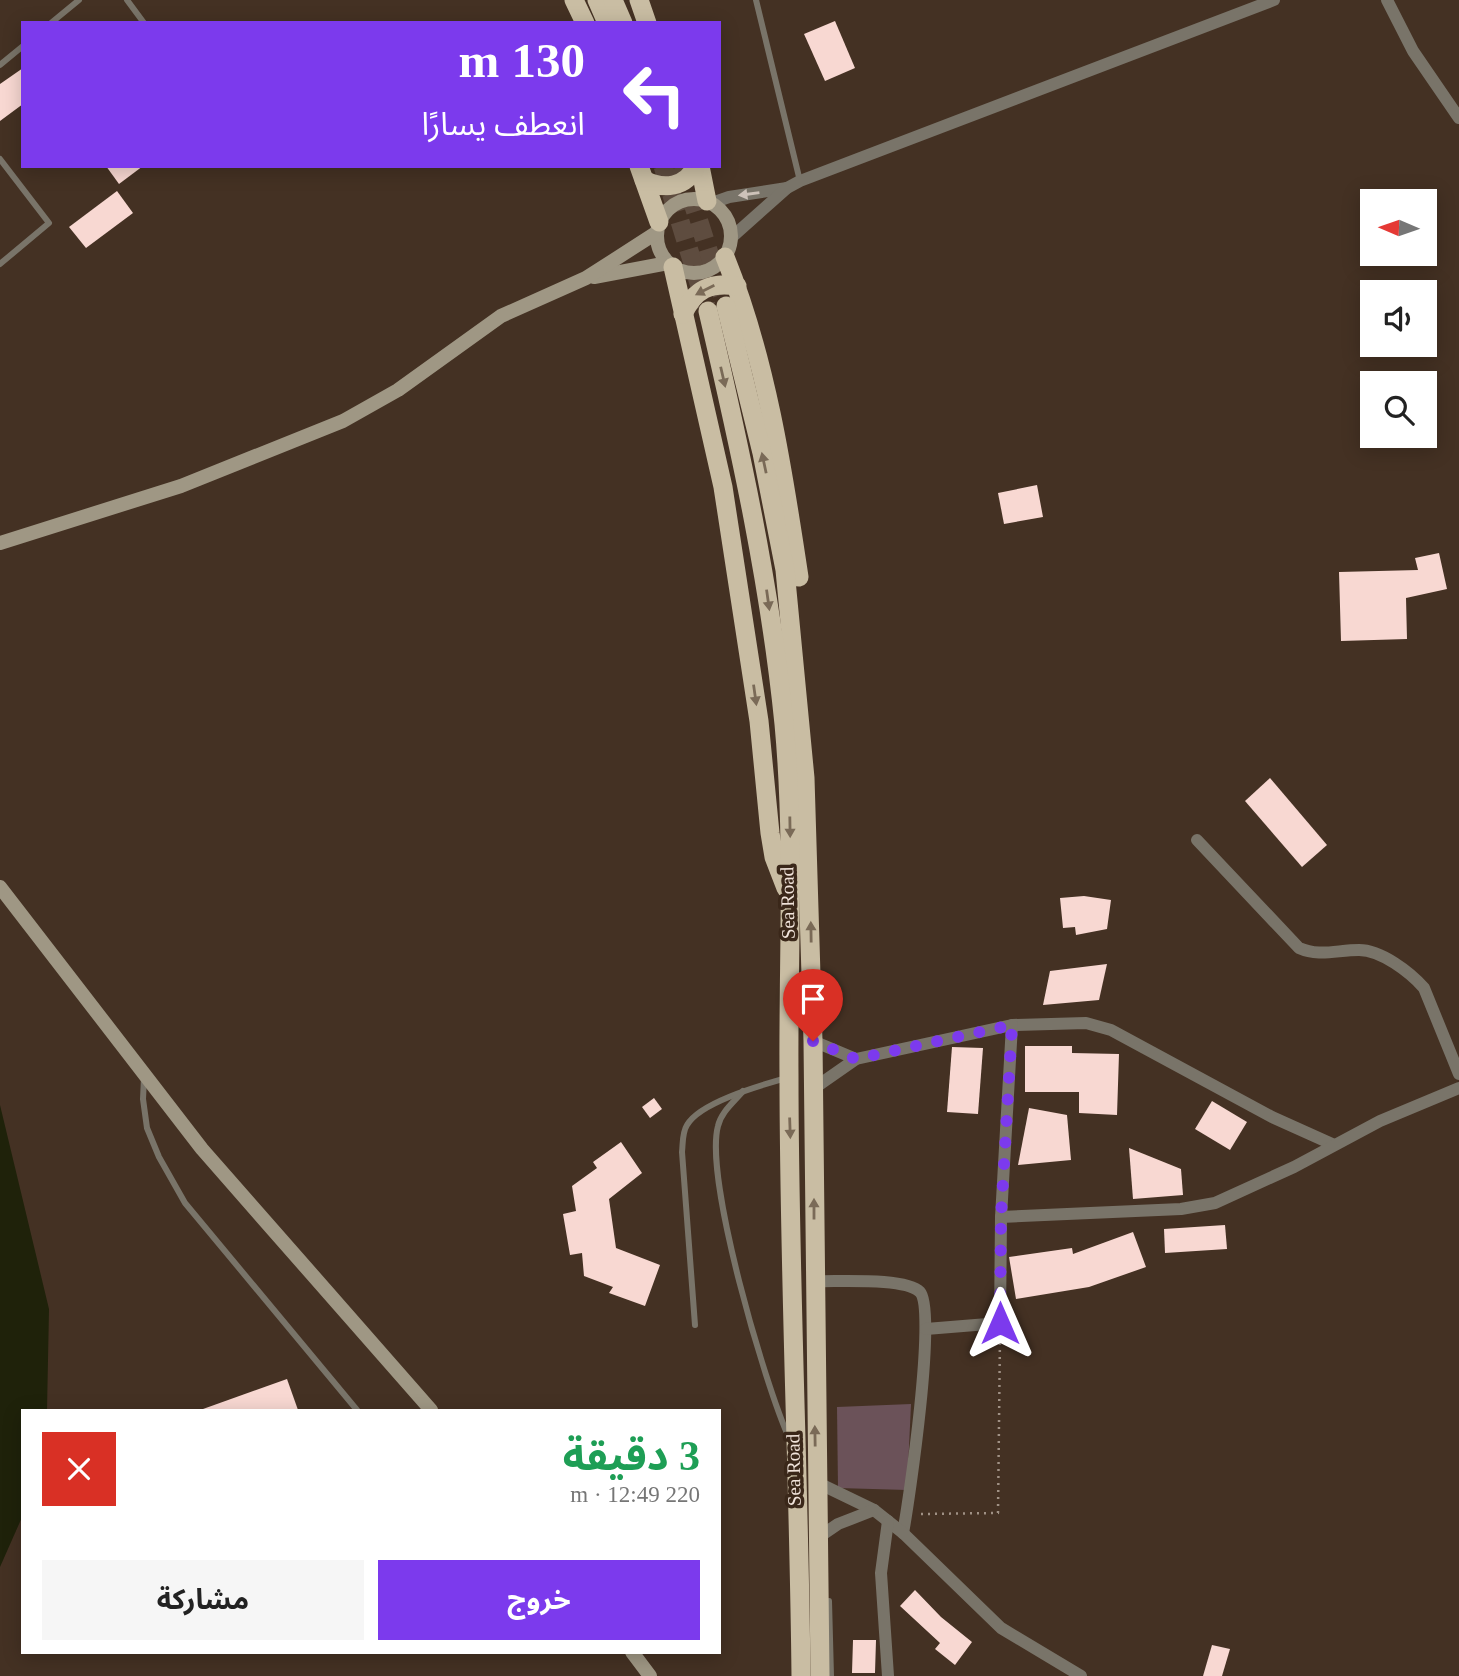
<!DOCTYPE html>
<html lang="ar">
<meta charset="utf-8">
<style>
body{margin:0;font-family:"Times New Roman","Noto Sans Arabic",serif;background:#f6f6f6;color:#222;direction:rtl;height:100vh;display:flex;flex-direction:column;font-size:26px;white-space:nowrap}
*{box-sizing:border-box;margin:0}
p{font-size:23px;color:#767676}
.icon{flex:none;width:38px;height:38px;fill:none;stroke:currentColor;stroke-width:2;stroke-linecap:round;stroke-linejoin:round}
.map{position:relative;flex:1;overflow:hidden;direction:ltr}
.details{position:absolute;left:21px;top:1409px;width:700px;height:245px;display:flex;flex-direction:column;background:#fff;border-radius:0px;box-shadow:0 4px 18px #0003;direction:rtl}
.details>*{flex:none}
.hud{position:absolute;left:21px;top:21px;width:700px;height:147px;border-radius:0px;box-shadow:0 4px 18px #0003;direction:rtl;background:#7c3aed;color:#fff;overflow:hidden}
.needle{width:46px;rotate:272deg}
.fabs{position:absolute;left:1360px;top:189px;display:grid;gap:14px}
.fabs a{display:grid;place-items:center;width:77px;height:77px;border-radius:0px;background:#fff;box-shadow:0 4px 18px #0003;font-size:35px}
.pin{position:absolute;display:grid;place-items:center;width:60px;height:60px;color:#fff;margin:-72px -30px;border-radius:50% 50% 50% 0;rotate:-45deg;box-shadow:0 0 7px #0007}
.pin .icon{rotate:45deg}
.me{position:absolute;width:77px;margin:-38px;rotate:0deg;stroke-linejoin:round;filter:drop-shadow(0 0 5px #0008)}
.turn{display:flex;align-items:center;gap:24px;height:147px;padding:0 21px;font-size:32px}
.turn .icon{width:91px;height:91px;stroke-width:2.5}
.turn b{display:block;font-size:49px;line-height:60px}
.round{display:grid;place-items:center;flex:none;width:74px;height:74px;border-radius:0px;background:#f6f6f6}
.overview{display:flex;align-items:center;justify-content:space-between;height:119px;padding:0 21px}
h1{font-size:42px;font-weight:700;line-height:52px;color:#1e9e55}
.button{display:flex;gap:14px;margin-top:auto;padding:14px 21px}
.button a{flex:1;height:80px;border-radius:0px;background:#7c3aed;color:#fff;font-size:28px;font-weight:700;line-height:80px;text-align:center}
.button a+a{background:#f6f6f6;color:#222}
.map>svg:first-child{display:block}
</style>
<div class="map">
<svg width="1459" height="1676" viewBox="0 0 1459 1676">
<rect width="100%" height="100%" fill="#443123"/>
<!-- green -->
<polygon fill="#6b5259" points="911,1404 907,1490 838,1488 837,1407"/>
<!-- water -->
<polygon fill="#1f220a" points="0,1105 49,1309 47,1410 23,1410 23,1515 0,1567"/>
<!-- building -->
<g fill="#f8d8d2">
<polygon points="835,21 855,68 825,81 804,34"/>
<polygon points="23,68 23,104 0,121 0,84"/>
<polygon points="106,166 143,166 119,184"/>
<polygon points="117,191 133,213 86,248 69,227"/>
<polygon points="1037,485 1043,517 1004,524 998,493"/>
<polygon points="1439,553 1447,589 1406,598 1407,639 1341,641 1339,572 1418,570 1415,558"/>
<polygon points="1270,778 1327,845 1302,867 1245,801"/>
<polygon points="1084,896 1111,900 1107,929 1076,935 1075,927 1063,928 1060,898"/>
<polygon points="1107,964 1099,1000 1043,1005 1050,971"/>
<polygon points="1025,1046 1072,1046 1072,1053 1119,1054 1117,1115 1079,1113 1079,1092 1025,1092"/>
<polygon points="952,1047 983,1048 978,1114 947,1112"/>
<polygon points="654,1098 662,1109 650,1118 642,1107"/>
<polygon points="1212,1101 1247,1122 1230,1150 1195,1129"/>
<polygon points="1029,1108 1067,1115 1071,1160 1018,1165"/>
<polygon points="621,1142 642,1173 609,1199 616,1248 660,1265 645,1306 609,1293 613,1287 584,1276 582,1253 570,1255 563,1214 576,1211 572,1186 597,1168 593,1162"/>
<polygon points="1129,1148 1181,1169 1183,1195 1133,1199"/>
<polygon points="1225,1225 1227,1249 1165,1253 1164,1229"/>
<polygon points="1133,1232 1146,1267 1089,1287 1016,1299 1009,1257 1072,1248 1073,1254"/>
<polygon points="287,1379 298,1410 203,1410 203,1409"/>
<polygon points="915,1590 941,1617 972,1642 955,1665 935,1649 940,1643 900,1606"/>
<polygon points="853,1640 876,1640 875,1673 852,1673"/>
<polygon points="1212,1645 1230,1649 1222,1676 1203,1676"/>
</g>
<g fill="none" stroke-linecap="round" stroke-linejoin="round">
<!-- trunk-tunnel -->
<g stroke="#5e4c3f" stroke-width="19" stroke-dasharray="19 10" stroke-linecap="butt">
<polyline points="663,166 706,306"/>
<polyline points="681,166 726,306"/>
</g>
<!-- path -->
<polyline stroke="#a09185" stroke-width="2.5" stroke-dasharray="2 5" stroke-linecap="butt" points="921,1514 998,1513 1000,1335"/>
<!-- service -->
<g stroke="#797469" stroke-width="6">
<polyline points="127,0 144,23"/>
<polyline points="756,0 800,181"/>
<polyline points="51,23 79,0"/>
<polyline points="0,65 23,46"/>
<polyline points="0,159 49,223 0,264"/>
<polyline points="144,1078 143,1099 147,1128 159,1157 185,1203 357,1410"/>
<path d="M743,1091C734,1102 721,1112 718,1126C704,1178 765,1385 789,1438"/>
<path d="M695,1325L682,1152C683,1143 682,1133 687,1125C700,1102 762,1085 786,1078"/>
<polyline points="829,1601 831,1676"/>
</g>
<!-- minor -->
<g stroke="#797469" stroke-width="12">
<polyline points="1387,0 1413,51 1459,118"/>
<polyline points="712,203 729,197 787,188"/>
<polyline points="732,237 787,188 800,181 1274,0"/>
<path d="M1197,840L1299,948C1319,957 1337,950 1359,950C1381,950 1410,972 1424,988L1459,1074"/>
<polyline points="813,1041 856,1059"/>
<polyline points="813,1089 856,1059 1012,1025 1086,1023 1111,1030 1272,1117 1332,1144"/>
<polyline points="1001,1217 1181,1209 1215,1203 1294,1167 1380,1121 1459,1088"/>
<path d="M814,1281C836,1282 905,1277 920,1292C937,1310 909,1501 903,1533"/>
<polyline points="926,1329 1000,1323 1001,1217 1012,1025"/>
<polyline points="816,1482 874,1510 903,1533 1001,1628 1081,1676"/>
<polyline points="816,1539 838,1524 874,1510"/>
<polyline points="888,1676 881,1573 888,1521"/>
</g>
<!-- secondary -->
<g stroke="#9f9784" stroke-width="14">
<circle cx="694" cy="236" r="37"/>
<polyline points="594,277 668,263"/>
<polyline points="0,543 181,486 343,421 398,390 501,316 586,278 656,233"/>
<polyline points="0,887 202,1149 431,1410"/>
<polyline points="632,1652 650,1676"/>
</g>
<!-- trunk -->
<g stroke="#c9bda3" stroke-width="19">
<polyline points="574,0 585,23"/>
<polyline points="597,0 607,23"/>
<polyline points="613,0 623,23"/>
<polyline points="639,0 647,23"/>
<polyline points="639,166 659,222"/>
<polyline points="700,166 707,201"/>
<path d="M644,180C663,190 686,188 696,166"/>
<path d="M725,257C766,358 783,470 799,577"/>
<polyline points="673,267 723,487 759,721 770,833 774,857 786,888"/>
<polyline points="726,306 762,453 785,570 805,778 813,1041 820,1676"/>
<path d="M708,311C740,448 770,584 784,724C795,842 788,959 789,1076C789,1276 799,1476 801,1676"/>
<path d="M683,314C695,289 710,282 737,286"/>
</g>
</g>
<!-- one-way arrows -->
<defs><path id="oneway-solid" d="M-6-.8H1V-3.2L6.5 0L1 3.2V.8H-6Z" transform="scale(1.75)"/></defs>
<use fill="#cdc2b9" href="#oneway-solid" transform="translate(749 194) rotate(172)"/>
<g fill="#7a6a57">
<use href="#oneway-solid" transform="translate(705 290) rotate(153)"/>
<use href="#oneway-solid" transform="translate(723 377) rotate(77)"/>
<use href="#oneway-solid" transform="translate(764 463) rotate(-102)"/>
<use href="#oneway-solid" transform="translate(768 600) rotate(82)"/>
<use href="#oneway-solid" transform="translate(755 695) rotate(82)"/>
<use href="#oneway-solid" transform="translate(790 827) rotate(89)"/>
<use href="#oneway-solid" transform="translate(811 932) rotate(-91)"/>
<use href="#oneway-solid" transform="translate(790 1128) rotate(88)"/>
<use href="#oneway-solid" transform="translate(814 1209) rotate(-90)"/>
<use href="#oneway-solid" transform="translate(815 1436) rotate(-91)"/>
</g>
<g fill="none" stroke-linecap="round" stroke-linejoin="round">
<!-- route -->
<polyline stroke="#7c3aed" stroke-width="12" stroke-dasharray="0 21.6" points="813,1041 856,1059 1012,1025 1001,1217 1000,1323"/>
</g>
<g text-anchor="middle" stroke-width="7" stroke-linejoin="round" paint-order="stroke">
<!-- street labels -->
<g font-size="19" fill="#f1e4db" stroke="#3a2719">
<text transform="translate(787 903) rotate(-91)" y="7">Sea Road</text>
<text transform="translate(793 1470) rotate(-91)" y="7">Sea Road</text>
</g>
</g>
</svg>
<div class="fabs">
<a><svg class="needle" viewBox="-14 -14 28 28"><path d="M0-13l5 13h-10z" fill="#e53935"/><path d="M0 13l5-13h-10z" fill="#767676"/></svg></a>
<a><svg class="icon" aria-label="sound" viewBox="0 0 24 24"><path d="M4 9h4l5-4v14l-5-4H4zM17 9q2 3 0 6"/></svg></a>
<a><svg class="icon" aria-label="search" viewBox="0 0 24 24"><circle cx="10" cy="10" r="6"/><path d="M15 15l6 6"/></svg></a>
</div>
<div class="pin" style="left:813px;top:1041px;background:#d93025"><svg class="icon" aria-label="arrive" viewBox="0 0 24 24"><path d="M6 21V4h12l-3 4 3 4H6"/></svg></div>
<svg class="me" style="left:1000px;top:1323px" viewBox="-20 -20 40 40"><path d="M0-17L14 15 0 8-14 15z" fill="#7c3aed" stroke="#fff" stroke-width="4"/></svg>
<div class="hud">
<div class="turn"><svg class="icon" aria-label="left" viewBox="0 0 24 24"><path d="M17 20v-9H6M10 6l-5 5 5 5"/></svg><div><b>130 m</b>انعطف يسارًا</div></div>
</div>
<section class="details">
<div class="overview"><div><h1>3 دقيقة</h1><p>220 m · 12:49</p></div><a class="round" style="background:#d93025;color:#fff"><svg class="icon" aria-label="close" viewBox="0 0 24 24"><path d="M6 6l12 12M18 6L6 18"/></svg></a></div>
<div class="button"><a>خروج</a><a>مشاركة</a></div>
</section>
</div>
